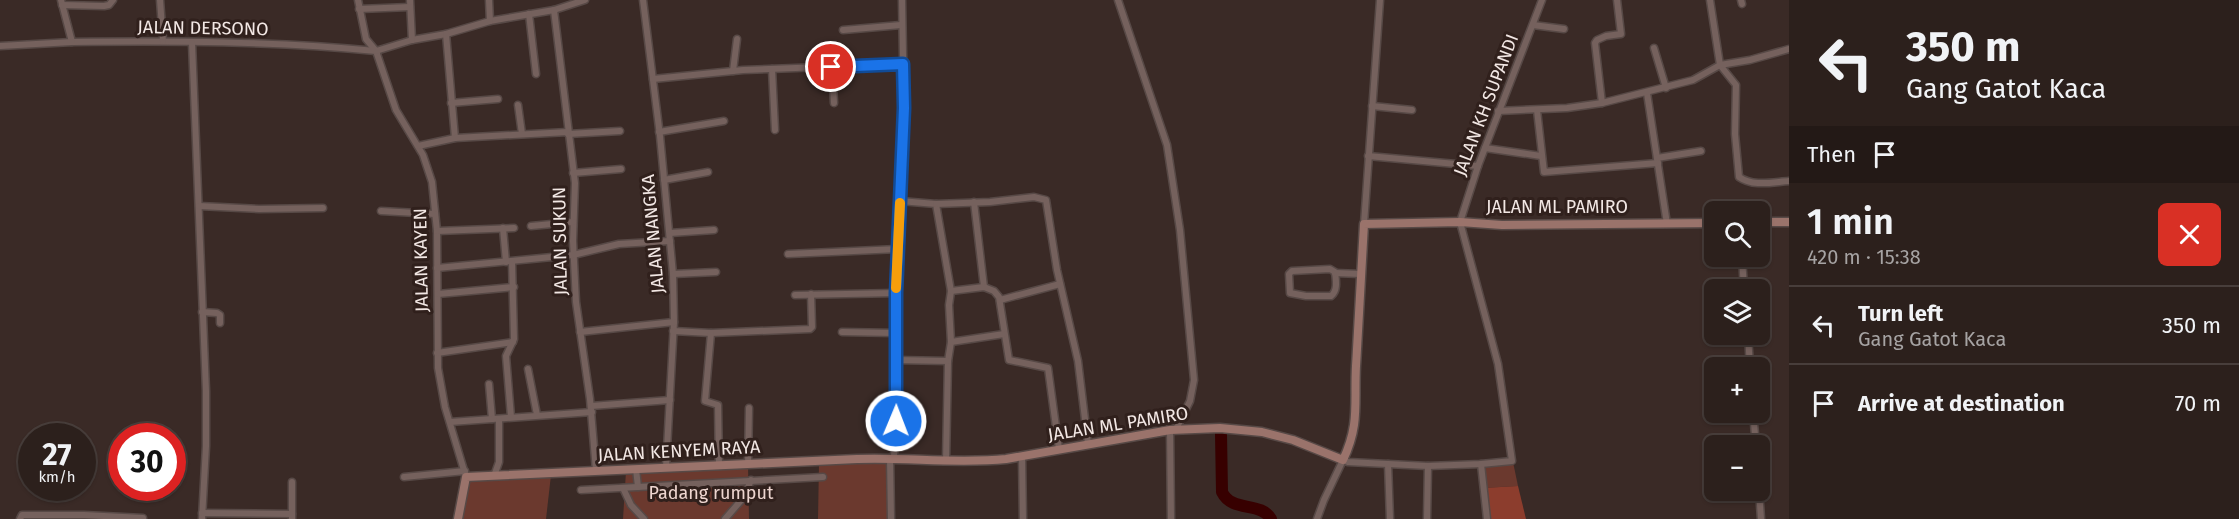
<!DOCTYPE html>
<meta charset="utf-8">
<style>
body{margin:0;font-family:"Fira Sans",sans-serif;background:#382d29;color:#f1f3f6;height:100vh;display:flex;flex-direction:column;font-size:22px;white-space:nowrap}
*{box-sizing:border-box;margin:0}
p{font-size:20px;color:#a6a3a3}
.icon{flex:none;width:33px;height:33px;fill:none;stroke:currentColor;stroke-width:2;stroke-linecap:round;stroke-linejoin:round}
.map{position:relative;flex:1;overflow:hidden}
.sheet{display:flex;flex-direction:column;background:#2c201c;width:450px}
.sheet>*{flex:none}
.top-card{background:#2c201c;color:#f1f3f6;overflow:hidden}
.controls{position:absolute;left:1704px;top:201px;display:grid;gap:12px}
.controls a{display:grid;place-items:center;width:66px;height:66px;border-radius:9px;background:#2c201c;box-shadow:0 2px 4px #0004,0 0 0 2px #483e3b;font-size:30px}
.speed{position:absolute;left:18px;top:423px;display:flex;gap:12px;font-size:30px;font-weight:700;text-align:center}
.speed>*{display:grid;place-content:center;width:78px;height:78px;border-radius:50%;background:#2c201c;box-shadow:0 2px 4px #0004,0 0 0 2px #483e3b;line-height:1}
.speed small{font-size:15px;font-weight:400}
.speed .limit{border:9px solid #d22;background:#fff;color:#111}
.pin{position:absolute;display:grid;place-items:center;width:51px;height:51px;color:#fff;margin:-26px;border:3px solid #fff;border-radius:50%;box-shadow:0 2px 6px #0007}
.me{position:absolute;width:66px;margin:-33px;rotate:1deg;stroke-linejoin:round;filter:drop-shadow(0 0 4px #0008)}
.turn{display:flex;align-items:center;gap:21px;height:126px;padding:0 18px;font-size:27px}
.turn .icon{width:78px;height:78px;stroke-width:2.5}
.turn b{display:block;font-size:42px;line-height:51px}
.then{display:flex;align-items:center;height:57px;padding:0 18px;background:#0003;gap:12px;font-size:22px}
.round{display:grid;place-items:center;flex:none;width:63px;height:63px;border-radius:9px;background:#382d29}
.summary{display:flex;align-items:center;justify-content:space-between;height:102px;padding:0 18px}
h1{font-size:36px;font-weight:600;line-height:45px}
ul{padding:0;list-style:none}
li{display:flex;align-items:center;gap:18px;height:78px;padding:0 18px;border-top:2px solid #483e3b}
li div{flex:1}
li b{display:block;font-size:22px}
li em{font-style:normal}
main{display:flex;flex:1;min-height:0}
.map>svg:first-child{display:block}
</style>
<main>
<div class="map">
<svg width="1789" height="519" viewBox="0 0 1789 519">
<rect width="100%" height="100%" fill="#3a2a26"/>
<!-- green -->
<g fill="#6b392e">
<polygon points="892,458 890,519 818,519 819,463"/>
<polygon points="1513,462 1518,486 1483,488 1481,466"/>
<polygon points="748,465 749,519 623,519 626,471"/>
<polygon points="551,475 546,519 456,519 461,479"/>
</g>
<!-- forest -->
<polygon fill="#8c3d2d" points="1518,486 1526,519 1487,519 1483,488"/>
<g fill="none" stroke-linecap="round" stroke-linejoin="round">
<!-- river -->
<path stroke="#370000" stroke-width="12" d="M1221,434L1222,492C1232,513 1261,501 1271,519"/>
<defs>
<g id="street">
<path d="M61,0L72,42C173,41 275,41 376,51L396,110L423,155L432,182L437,231L438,368L445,407L466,477"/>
<polyline points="160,0 163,41"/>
<polyline points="358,0 366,39 376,51 412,40 446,34 490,21 554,10 585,0"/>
<polyline points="410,0 412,40"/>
<polyline points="489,0 490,21"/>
<polyline points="643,0 660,136 673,274 674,322 666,467"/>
<polyline points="1118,0 1167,145 1180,230 1194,380 1190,401 1176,429"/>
<path d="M1710,0L1720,65L1736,85L1735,134L1739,177C1753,187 1773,182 1789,181"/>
<polyline points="1741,0 1742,4"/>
<polyline points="62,5 104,6 109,5 113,0"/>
<polyline points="359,9 410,7"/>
<polyline points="554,10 575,183 573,241 576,302 590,399 596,471"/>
<polyline points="529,14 536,74"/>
<polyline points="1533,25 1564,29"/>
<polyline points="843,30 901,25"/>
<polyline points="446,34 455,138"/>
<polyline points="192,43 206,391 206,446 202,519"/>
<polyline points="0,46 72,42"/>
<polyline points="1654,48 1666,88"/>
<polyline points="832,67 834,103"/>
<polyline points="772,69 775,130"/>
<polyline points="733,71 737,39"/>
<polyline points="653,79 743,70 903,64"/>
<polyline points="1647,93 1667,224"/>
<polyline points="451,103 498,99"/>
<polyline points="1602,103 1595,43 1597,40 1606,36 1621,34 1617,0"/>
<polyline points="518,105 522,134"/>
<polyline points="1372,106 1412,110"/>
<polyline points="1537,110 1544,172 1658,163"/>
<polyline points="1498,111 1567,108 1602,103 1693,80 1720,65 1750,60 1789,49"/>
<polyline points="659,132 724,121"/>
<polyline points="568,134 620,131"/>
<polyline points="418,146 455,138 568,132"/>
<polyline points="1485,148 1541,156"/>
<polyline points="1368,156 1478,166"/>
<polyline points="1657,158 1701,151"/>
<polyline points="573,173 621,169"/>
<polyline points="664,180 708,172"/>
<polyline points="900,201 936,204 951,291 949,305 951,342 948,361 946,461"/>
<polyline points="974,202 984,287"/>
<polyline points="936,204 990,202 1034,197 1046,200 1057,270 1078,361 1088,444"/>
<polyline points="199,206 259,209 323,208"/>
<polyline points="381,211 435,214"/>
<polyline points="1364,224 1380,0"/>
<polyline points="531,226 573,222"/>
<polyline points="503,228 506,262"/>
<polyline points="437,231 514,228"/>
<polyline points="670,233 714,230"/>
<polyline points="788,254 898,249"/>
<polyline points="1742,256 1744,290"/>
<polyline points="437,268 573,255 619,244 670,241"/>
<path d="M1330,269L1335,272C1336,280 1338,291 1331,296H1306L1290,293L1289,274L1292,271Z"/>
<polyline points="1335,273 1361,274"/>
<polyline points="673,274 716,272"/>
<polyline points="951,291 984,287 994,291 999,297 1009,360 1048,368 1059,449"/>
<polyline points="438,294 514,287"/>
<polyline points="795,295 896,293"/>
<polyline points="1000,300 1060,284"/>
<polyline points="202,312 217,313 220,315 220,323"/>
<polyline points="673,331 711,333 810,329 812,327 811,294"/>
<polyline points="580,332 674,322"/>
<polyline points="842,332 895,333"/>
<polyline points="711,333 705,401 718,405 719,466"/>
<polyline points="1748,334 1750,368"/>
<polyline points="951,342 1004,334"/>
<polyline points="437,353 513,342"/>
<polyline points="896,360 948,361"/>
<polyline points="528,369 537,415"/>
<polyline points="489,384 492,419"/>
<polyline points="591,406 670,400"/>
<polyline points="1753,412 1756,446"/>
<polyline points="511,417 506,356 514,339 512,262"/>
<polyline points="450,422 592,412"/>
<polyline points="1170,430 1171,519"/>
<polyline points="1022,457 1023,519"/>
<polyline points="890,458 891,519"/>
<polyline points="894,458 896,405 896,293 904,108 902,0"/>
<polyline points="748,464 749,408"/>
<polyline points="1388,464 1390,519"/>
<polyline points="1481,464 1487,519"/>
<polyline points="636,469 638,487"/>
<polyline points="494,476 499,462 499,419"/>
<polyline points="404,477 465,471"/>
<polyline points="292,482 292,514"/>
<polyline points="623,488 631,505 644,519"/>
<polyline points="581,490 823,477"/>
<polyline points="1759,490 1761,519"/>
<polyline points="202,513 292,514 292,519"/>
<polyline points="20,519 22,515 84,515 143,518"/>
<polyline points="725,519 744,497 751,480"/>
<polyline points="1317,519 1324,500 1343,460 1348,462 1428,466 1481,464 1512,461 1498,364 1460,222 1478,166 1542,0"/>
<polyline points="1427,519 1428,466"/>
</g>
<g id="secondary">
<polyline points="1760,222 1789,222"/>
<path d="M458,519L466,477L857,459C907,457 956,464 1006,459L1170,430L1220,428L1262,432L1293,440L1343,460C1360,424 1354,404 1356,366C1359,319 1361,272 1364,224L1460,222L1502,225L1714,223"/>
</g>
</defs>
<!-- street casing -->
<use href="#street" stroke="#574946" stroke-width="9"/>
<!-- secondary casing -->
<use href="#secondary" stroke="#574946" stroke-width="11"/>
<!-- street -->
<use href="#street" stroke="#75615d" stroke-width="6"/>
<!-- secondary -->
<use href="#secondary" stroke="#9a736b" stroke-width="8"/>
</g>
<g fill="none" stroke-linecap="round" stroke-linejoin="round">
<defs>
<polyline id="route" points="831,67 903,64 904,108 896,293 896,421"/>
</defs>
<!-- route casing -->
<use href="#route" stroke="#114b97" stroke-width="15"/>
<!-- route -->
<use href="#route" stroke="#1a73e8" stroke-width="10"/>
<!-- slow -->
<polyline stroke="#f59e0b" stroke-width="10" points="896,288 900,203"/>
</g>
<g text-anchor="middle" stroke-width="6" stroke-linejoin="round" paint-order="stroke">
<!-- street labels -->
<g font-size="18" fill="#f2e7e4" stroke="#30201c">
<text transform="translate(203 28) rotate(1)" y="6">JALAN DERSONO</text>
<text transform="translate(1486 105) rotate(-69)" y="6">JALAN KH SUPANDI</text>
<text x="1557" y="213">JALAN ML PAMIRO</text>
<text transform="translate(653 234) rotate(-95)" y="6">JALAN NANGKA</text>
<text transform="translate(560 241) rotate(-91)" y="6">JALAN SUKUN</text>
<text transform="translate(421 260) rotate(-91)" y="6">JALAN KAYEN</text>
<text transform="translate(1118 424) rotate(-9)" y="6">JALAN ML PAMIRO</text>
<text transform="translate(679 451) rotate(-3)" y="6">JALAN KENYEM RAYA</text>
</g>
<!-- park labels -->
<g font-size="18" fill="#eed6d0" stroke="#30201c">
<text x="711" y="499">Padang rumput</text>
</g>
</g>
</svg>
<div class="controls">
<a><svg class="icon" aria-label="search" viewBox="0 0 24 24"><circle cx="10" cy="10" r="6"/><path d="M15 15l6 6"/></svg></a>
<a><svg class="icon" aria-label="layers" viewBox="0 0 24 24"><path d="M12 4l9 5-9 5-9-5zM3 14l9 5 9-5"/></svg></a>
<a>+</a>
<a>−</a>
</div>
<div class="speed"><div>27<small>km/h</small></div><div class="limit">30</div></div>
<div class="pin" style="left:831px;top:67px;background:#d93025"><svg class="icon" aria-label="arrive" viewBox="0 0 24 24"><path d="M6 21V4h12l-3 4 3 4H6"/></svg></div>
<svg class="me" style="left:896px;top:421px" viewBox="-20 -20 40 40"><circle r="17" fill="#1a73e8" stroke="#fff" stroke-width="3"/><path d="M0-11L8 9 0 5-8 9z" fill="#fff"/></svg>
</div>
<section class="sheet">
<div class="top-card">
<div class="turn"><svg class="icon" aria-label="left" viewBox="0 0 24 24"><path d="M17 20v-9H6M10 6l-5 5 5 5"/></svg><div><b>350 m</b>Gang Gatot Kaca</div></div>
<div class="then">Then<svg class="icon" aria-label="arrive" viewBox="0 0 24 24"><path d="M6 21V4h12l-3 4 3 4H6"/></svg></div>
</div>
<div class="summary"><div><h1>1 min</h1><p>420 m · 15:38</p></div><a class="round" style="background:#d93025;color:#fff"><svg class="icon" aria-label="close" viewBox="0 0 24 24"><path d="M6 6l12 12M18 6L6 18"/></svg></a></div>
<ul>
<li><svg class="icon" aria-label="left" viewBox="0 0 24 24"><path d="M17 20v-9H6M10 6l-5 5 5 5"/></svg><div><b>Turn left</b><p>Gang Gatot Kaca</p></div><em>350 m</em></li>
<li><svg class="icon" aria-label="arrive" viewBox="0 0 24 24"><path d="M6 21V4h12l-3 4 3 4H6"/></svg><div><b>Arrive at destination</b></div><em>70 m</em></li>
</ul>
</section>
</main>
